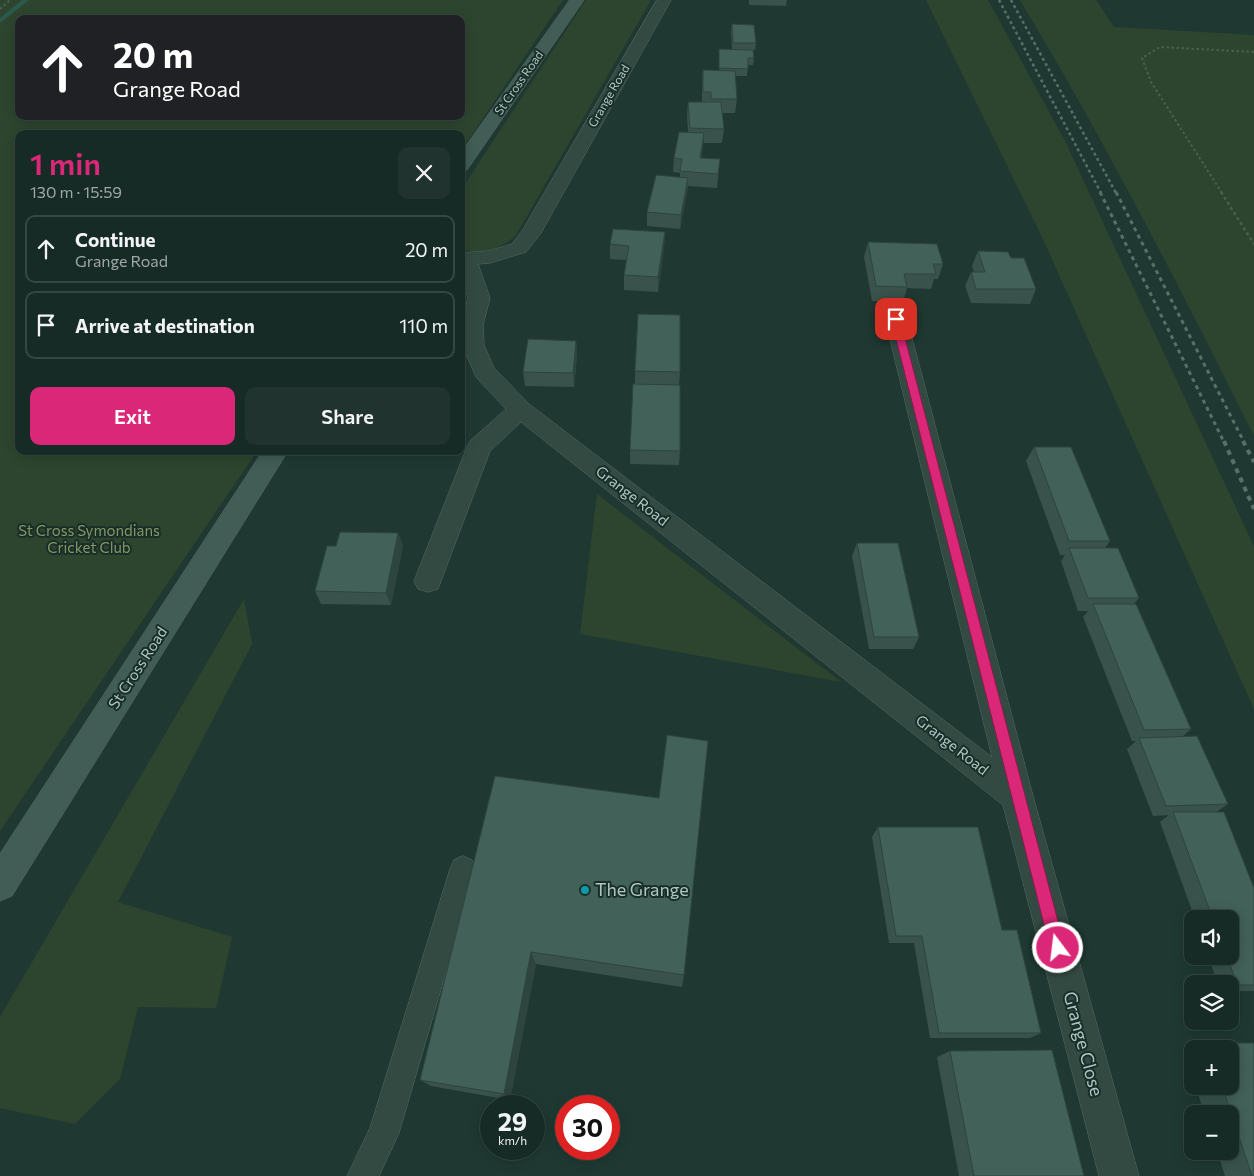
<!DOCTYPE html>
<meta charset="utf-8">
<style>
body{margin:0;font-family:Commissioner,sans-serif;background:#20332e;color:#f1f3f6;height:100vh;display:flex;flex-direction:column;font-size:19px;white-space:nowrap}
*{box-sizing:border-box;margin:0}
p{font-size:16px;color:#9ea7a7}
.icon{flex:none;width:28px;height:28px;fill:none;stroke:currentColor;stroke-width:2;stroke-linecap:round;stroke-linejoin:round}
.map{position:relative;flex:1;overflow:hidden}
.sheet{position:absolute;left:15px;top:130px;width:450px;height:325px;display:flex;flex-direction:column;background:#172b26;border-radius:10px;box-shadow:0 2px 12px #0003,0 0 0 1px #364743}
.sheet>*{flex:none}
.hud{position:absolute;left:15px;top:15px;width:450px;height:105px;border-radius:10px;box-shadow:0 2px 12px #0003,0 0 0 1px #364743;background:#202124;color:#fff;overflow:hidden}
.buttons{position:absolute;left:1184px;top:910px;display:grid;gap:10px}
.buttons a{display:grid;place-items:center;width:55px;height:55px;border-radius:10px;background:#172b26;box-shadow:0 2px 12px #0003,0 0 0 1px #364743;font-size:25px}
.speed{position:absolute;left:480px;top:1095px;display:flex;gap:10px;font-size:25px;font-weight:700;text-align:center}
.speed>*{display:grid;place-content:center;width:65px;height:65px;border-radius:50%;background:#172b26;box-shadow:0 2px 12px #0003,0 0 0 1px #364743;line-height:1}
.speed small{font-size:12px;font-weight:400}
.speed .limit{border:8px solid #d22;background:#fff;color:#111}
.pin{position:absolute;display:grid;place-items:center;width:42px;height:42px;color:#fff;margin:-21px;border-radius:10px;box-shadow:0 2px 8px #0006}
.me{position:absolute;width:55px;margin:-28px;rotate:345deg;stroke-linejoin:round;filter:drop-shadow(0 0 4px #0008)}
.turn{display:flex;align-items:center;gap:18px;height:105px;padding:0 15px;font-size:22px}
.turn .icon{width:65px;height:65px;stroke-width:2.5}
.turn b{display:block;font-size:35px;line-height:42px}
.round{display:grid;place-items:center;flex:none;width:52px;height:52px;border-radius:10px;background:#20332e}
.head{display:flex;align-items:center;justify-content:space-between;height:85px;padding:0 15px}
h1{font-size:30px;font-weight:600;line-height:38px;color:#db2777}
.cta{display:flex;gap:10px;margin-top:auto;padding:10px 15px}
.cta a{flex:1;height:58px;border-radius:10px;background:#db2777;color:#fff;font-size:20px;font-weight:600;line-height:58px;text-align:center}
.cta a+a{background:#20332e;color:#f1f3f6}
ul{padding:0;list-style:none}
li{display:flex;align-items:center;gap:15px;height:68px;margin:0 10px 8px;padding:0 5px;border:2px solid #364743;border-radius:10px}
li div{flex:1}
li b{display:block;font-size:19px}
li em{font-style:normal}
.map>svg:first-child{display:block}
</style>
<div class="map">
<svg width="1254" height="1176" viewBox="0 0 1254 1176">
<rect width="100%" height="100%" fill="#1f3932"/>
<!-- green -->
<g fill="#2d452f" fill-rule="evenodd">
<path d="M0,0H563L461,151V134H19V451H257L0,831ZM19,19H461V116H19Z"/>
<path d="M586,0H651L516,235C501,249 482,255 461,250V190Z"/>
<polygon points="926,0 988,0 1066,143 1251,540 1254,547 1254,709 1042,237"/>
<path d="M1020,0H1096L1114,27L1254,35V436C1181,289 1105,141 1020,0Z"/>
<polygon points="597,494 841,682 580,634"/>
<polygon points="244,599 252,644 118,902 232,937 216,1008 138,1007 120,1079 75,1124 0,1108 0,1017"/>
</g>
<g fill="none" stroke-linecap="round" stroke-linejoin="round">
<!-- stream -->
<polygon fill="#2b594c" fill-rule="evenodd" points="22,0 29,0 0,23 0,18"/>
<defs>
<polygon id="service" points="463,856 472,860 476,869 399,1133 379,1176 347,1176 370,1128 450,869 454,860"/>
<polygon id="minor" points="657,0 671,0 541,233 526,252 490,263 478,264 490,298 483,325 484,345 494,368 529,404 992,757 885,319 888,314 896,312 904,314 907,319 1033,796 1139,1176 1099,1176 1003,805 521,422 490,451 438,589 428,592 418,589 414,581 467,447 470,441 506,409 476,377 462,345 461,325 468,298 461,274 461,253 488,251 512,244 522,231"/>
<g id="secondary">
<polygon points="570,0 584,0 467,170 461,171 461,153"/>
<polygon points="263,451 288,451 12,896 0,901 0,854"/>
</g>
</defs>
<!-- service casing -->
<use href="#service" stroke="#546a64" stroke-width="1"/>
<!-- minor casing -->
<use href="#minor" stroke="#546a64" stroke-width="1"/>
<!-- secondary casing -->
<use href="#secondary" stroke="#546a64" stroke-width="1"/>
<!-- path-far1 -->
<g stroke="#48614e" stroke-width="2" stroke-dasharray="2.5 2.5" stroke-linecap="butt">
<polyline points="0,9 10,0"/>
<polyline points="1222,193 1151,82 1142,58 1160,47 1254,52"/>
</g>
<!-- path -->
<polyline stroke="#48614e" stroke-width="2.5" stroke-dasharray="3 3" stroke-linecap="butt" points="1221,192 1254,244"/>
<!-- service -->
<use href="#service" fill="#334a43" fill-rule="evenodd"/>
<!-- minor -->
<use href="#minor" fill="#334a43" fill-rule="evenodd"/>
<!-- secondary -->
<use href="#secondary" fill="#415d56" fill-rule="evenodd"/>
<!-- rail-far2 -->
<g stroke="#557169" stroke-width="2.5" stroke-dasharray="3 3" stroke-linecap="butt">
<polyline points="999,0 1101,193"/>
<polyline points="1011,0 1116,193"/>
</g>
<!-- rail-far1 -->
<g stroke="#557169" stroke-width="3" stroke-dasharray="4 4" stroke-linecap="butt">
<polyline points="1100,192 1224,442"/>
<polyline points="1116,192 1244,442"/>
</g>
<!-- rail -->
<g stroke="#557169" stroke-width="4" stroke-dasharray="5 5" stroke-linecap="butt">
<polyline points="1224,441 1254,509"/>
<polyline points="1243,441 1254,462"/>
</g>
</g>
<!-- wall -->
<g fill="#39534c">
<polygon points="749,0 787,0 786,6 749,5"/>
<polygon points="732,24 756,43 755,50 747,50 754,58 753,65 748,65 747,76 735,76 737,99 735,113 722,113 724,129 722,143 703,143 701,158 720,159 717,188 688,186 687,192 680,229 647,226 647,212 680,177 680,173 673,172 674,158 688,132 687,116 688,102 702,102 702,84 703,70 719,70 719,49 732,50 731,31"/>
<polygon points="665,232 664,247 658,292 624,290 624,275 626,260 610,259 610,244"/>
<polygon points="868,242 943,264 938,279 934,279 931,289 907,288 903,302 872,301 864,257"/>
<polygon points="978,251 1011,258 1036,289 1030,304 971,303 965,286 971,272 974,272 972,266"/>
<polygon points="576,341 577,355 574,387 525,386 523,372"/>
<polygon points="635,371 680,372 679,385 680,451 679,465 630,464 630,450 635,384"/>
<polygon points="1034,447 1110,541 1105,548 1139,598 1134,604 1191,729 1182,737 1228,804 1216,812 1254,888 1254,991 1230,991 1230,984 1218,984 1208,956 1230,956 1230,919 1195,919 1160,822 1169,815 1153,816 1127,749 1136,741 1132,741 1083,617 1088,611 1078,611 1061,561 1065,555 1060,555 1026,461"/>
<polygon points="398,533 403,546 391,605 321,604 315,591 336,546"/>
<polygon points="857,543 919,637 913,649 869,649 852,556"/>
<polygon points="495,776 684,975 682,987 536,964 510,1100 431,1086 420,1080"/>
<polygon points="878,827 1002,930 1041,1033 1030,1038 930,1038 914,943 889,943 872,837"/>
<polygon points="1207,1043 1254,1043 1254,1176 1225,1176 1217,1151 1230,1151 1230,1114 1204,1114 1196,1086 1230,1086 1230,1049 1192,1049 1192,1077 1184,1049"/>
<polygon points="950,1051 1084,1176 959,1176 937,1057"/>
</g>
<!-- shaded-wall -->
<g fill="#2e443e">
<polygon points="704,133 703,148 699,172 700,158"/>
<polygon points="688,178 687,192 680,229 681,215"/>
<polygon points="665,232 664,247 658,292 658,277"/>
<polygon points="576,341 577,355 574,387 573,373"/>
<polygon points="398,533 403,546 391,605 386,593"/>
<polygon points="531,952 536,964 510,1100 504,1094"/>
</g>
<!-- building -->
<g fill="#426158" stroke="#2e443e">
<polygon points="732,24 754,25 756,43 733,43"/>
<polygon points="719,49 753,50 754,58 748,58 748,69 719,68"/>
<polygon points="703,70 735,71 737,99 711,99 711,92 703,92"/>
<polygon points="688,102 721,102 724,129 690,128"/>
<polygon points="679,132 704,133 700,158 720,159 718,174 680,171 682,159 674,158"/>
<polygon points="656,175 688,178 681,215 647,212"/>
<polygon points="613,229 665,232 658,277 624,275 629,246 610,244"/>
<polygon points="868,242 937,244 943,264 933,264 936,274 904,274 907,287 876,286"/>
<polygon points="978,251 1008,252 1011,258 1024,258 1036,289 976,289 971,272 985,272"/>
<polygon points="638,314 680,315 680,372 635,371"/>
<polygon points="528,339 576,341 573,373 523,372"/>
<polygon points="633,384 680,385 680,451 630,450"/>
<polygon points="1034,447 1071,447 1110,541 1069,541"/>
<polygon points="340,532 398,533 386,593 315,591 327,546 336,546"/>
<polygon points="857,543 898,543 919,637 874,637"/>
<polygon points="1069,548 1118,548 1139,598 1088,598"/>
<polygon points="1093,604 1136,604 1191,729 1144,730"/>
<polygon points="667,735 708,741 684,975 531,952 504,1094 420,1080 495,776 659,798"/>
<polygon points="1197,736 1228,804 1166,806 1139,738"/>
<polygon points="1173,812 1224,812 1254,888 1254,985 1237,985 1227,956 1230,956 1230,919 1213,919"/>
<polygon points="878,827 978,827 1002,930 1017,930 1041,1033 939,1033 922,936 896,936"/>
<polygon points="1207,1043 1254,1043 1254,1176 1252,1176 1222,1086 1230,1086 1230,1049 1209,1049"/>
<polygon points="1052,1050 1084,1176 974,1176 950,1051"/>
</g>
<!-- route -->
<polygon fill="#db2777" stroke="#8e194d" points="896,316 900,319 1065,948 1063,953 1058,955 1053,953 1050,948 891,319"/>
<!-- markers -->
<circle fill="#0f9aa8" stroke="#192e28" stroke-width="2" cx="585" cy="890" r="5"/>
<g text-anchor="middle" stroke-width="4" stroke-linejoin="round" paint-order="stroke">
<!-- far-street labels -->
<g font-size="12" fill="#aec6c0" stroke="#192e28">
<text transform="translate(519 83) rotate(-55)" y="4">St Cross Road</text>
<text transform="translate(609 96) rotate(-60)" y="4">Grange Road</text>
</g>
<!-- street labels -->
<g font-size="15" fill="#aec6c0" stroke="#192e28">
<text transform="translate(632 496) rotate(38)" y="5">Grange Road</text>
<text transform="translate(138 668) rotate(-57)" y="5">St Cross Road</text>
<text transform="translate(952 745) rotate(38)" y="5">Grange Road</text>
</g>
<!-- park labels -->
<g font-size="15" fill="#859864" stroke="#192e28">
<text x="89" y="536">St Cross Symondians<tspan x="89" dy="17">Cricket Club</tspan></text>
</g>
<!-- near-poi labels -->
<g font-size="18" fill="#aec6c0" stroke="#192e28" text-anchor="start">
<text x="595" y="896">The Grange</text>
</g>
<!-- near-street labels -->
<g font-size="18" fill="#aec6c0" stroke="#192e28">
<text transform="translate(1083 1044) rotate(75)" y="6">Grange Close</text>
</g>
</g>
</svg>
<div class="buttons">
<a><svg class="icon" aria-label="sound" viewBox="0 0 24 24"><path d="M4 9h4l5-4v14l-5-4H4zM17 9q2 3 0 6"/></svg></a>
<a><svg class="icon" aria-label="layers" viewBox="0 0 24 24"><path d="M12 4l9 5-9 5-9-5zM3 14l9 5 9-5"/></svg></a>
<a>+</a>
<a>−</a>
</div>
<div class="speed"><div>29<small>km/h</small></div><div class="limit">30</div></div>
<div class="pin" style="left:896px;top:319px;background:#d93025"><svg class="icon" aria-label="arrive" viewBox="0 0 24 24"><path d="M6 21V4h12l-3 4 3 4H6"/></svg></div>
<svg class="me" style="left:1058px;top:948px" viewBox="-20 -20 40 40"><circle r="17" fill="#db2777" stroke="#fff" stroke-width="3"/><path d="M0-11L8 9 0 5-8 9z" fill="#fff"/></svg>
<div class="hud">
<div class="turn"><svg class="icon" aria-label="ahead" viewBox="0 0 24 24"><path d="M12 20V5M6 11l6-6 6 6"/></svg><div><b>20 m</b>Grange Road</div></div>
</div>
<section class="sheet">
<div class="head"><div><h1>1 min</h1><p>130 m · 15:59</p></div><a class="round"><svg class="icon" aria-label="close" viewBox="0 0 24 24"><path d="M6 6l12 12M18 6L6 18"/></svg></a></div>
<ul>
<li><svg class="icon" aria-label="ahead" viewBox="0 0 24 24"><path d="M12 20V5M6 11l6-6 6 6"/></svg><div><b>Continue</b><p>Grange Road</p></div><em>20 m</em></li>
<li><svg class="icon" aria-label="arrive" viewBox="0 0 24 24"><path d="M6 21V4h12l-3 4 3 4H6"/></svg><div><b>Arrive at destination</b></div><em>110 m</em></li>
</ul>
<div class="cta"><a>Exit</a><a>Share</a></div>
</section>
</div>
